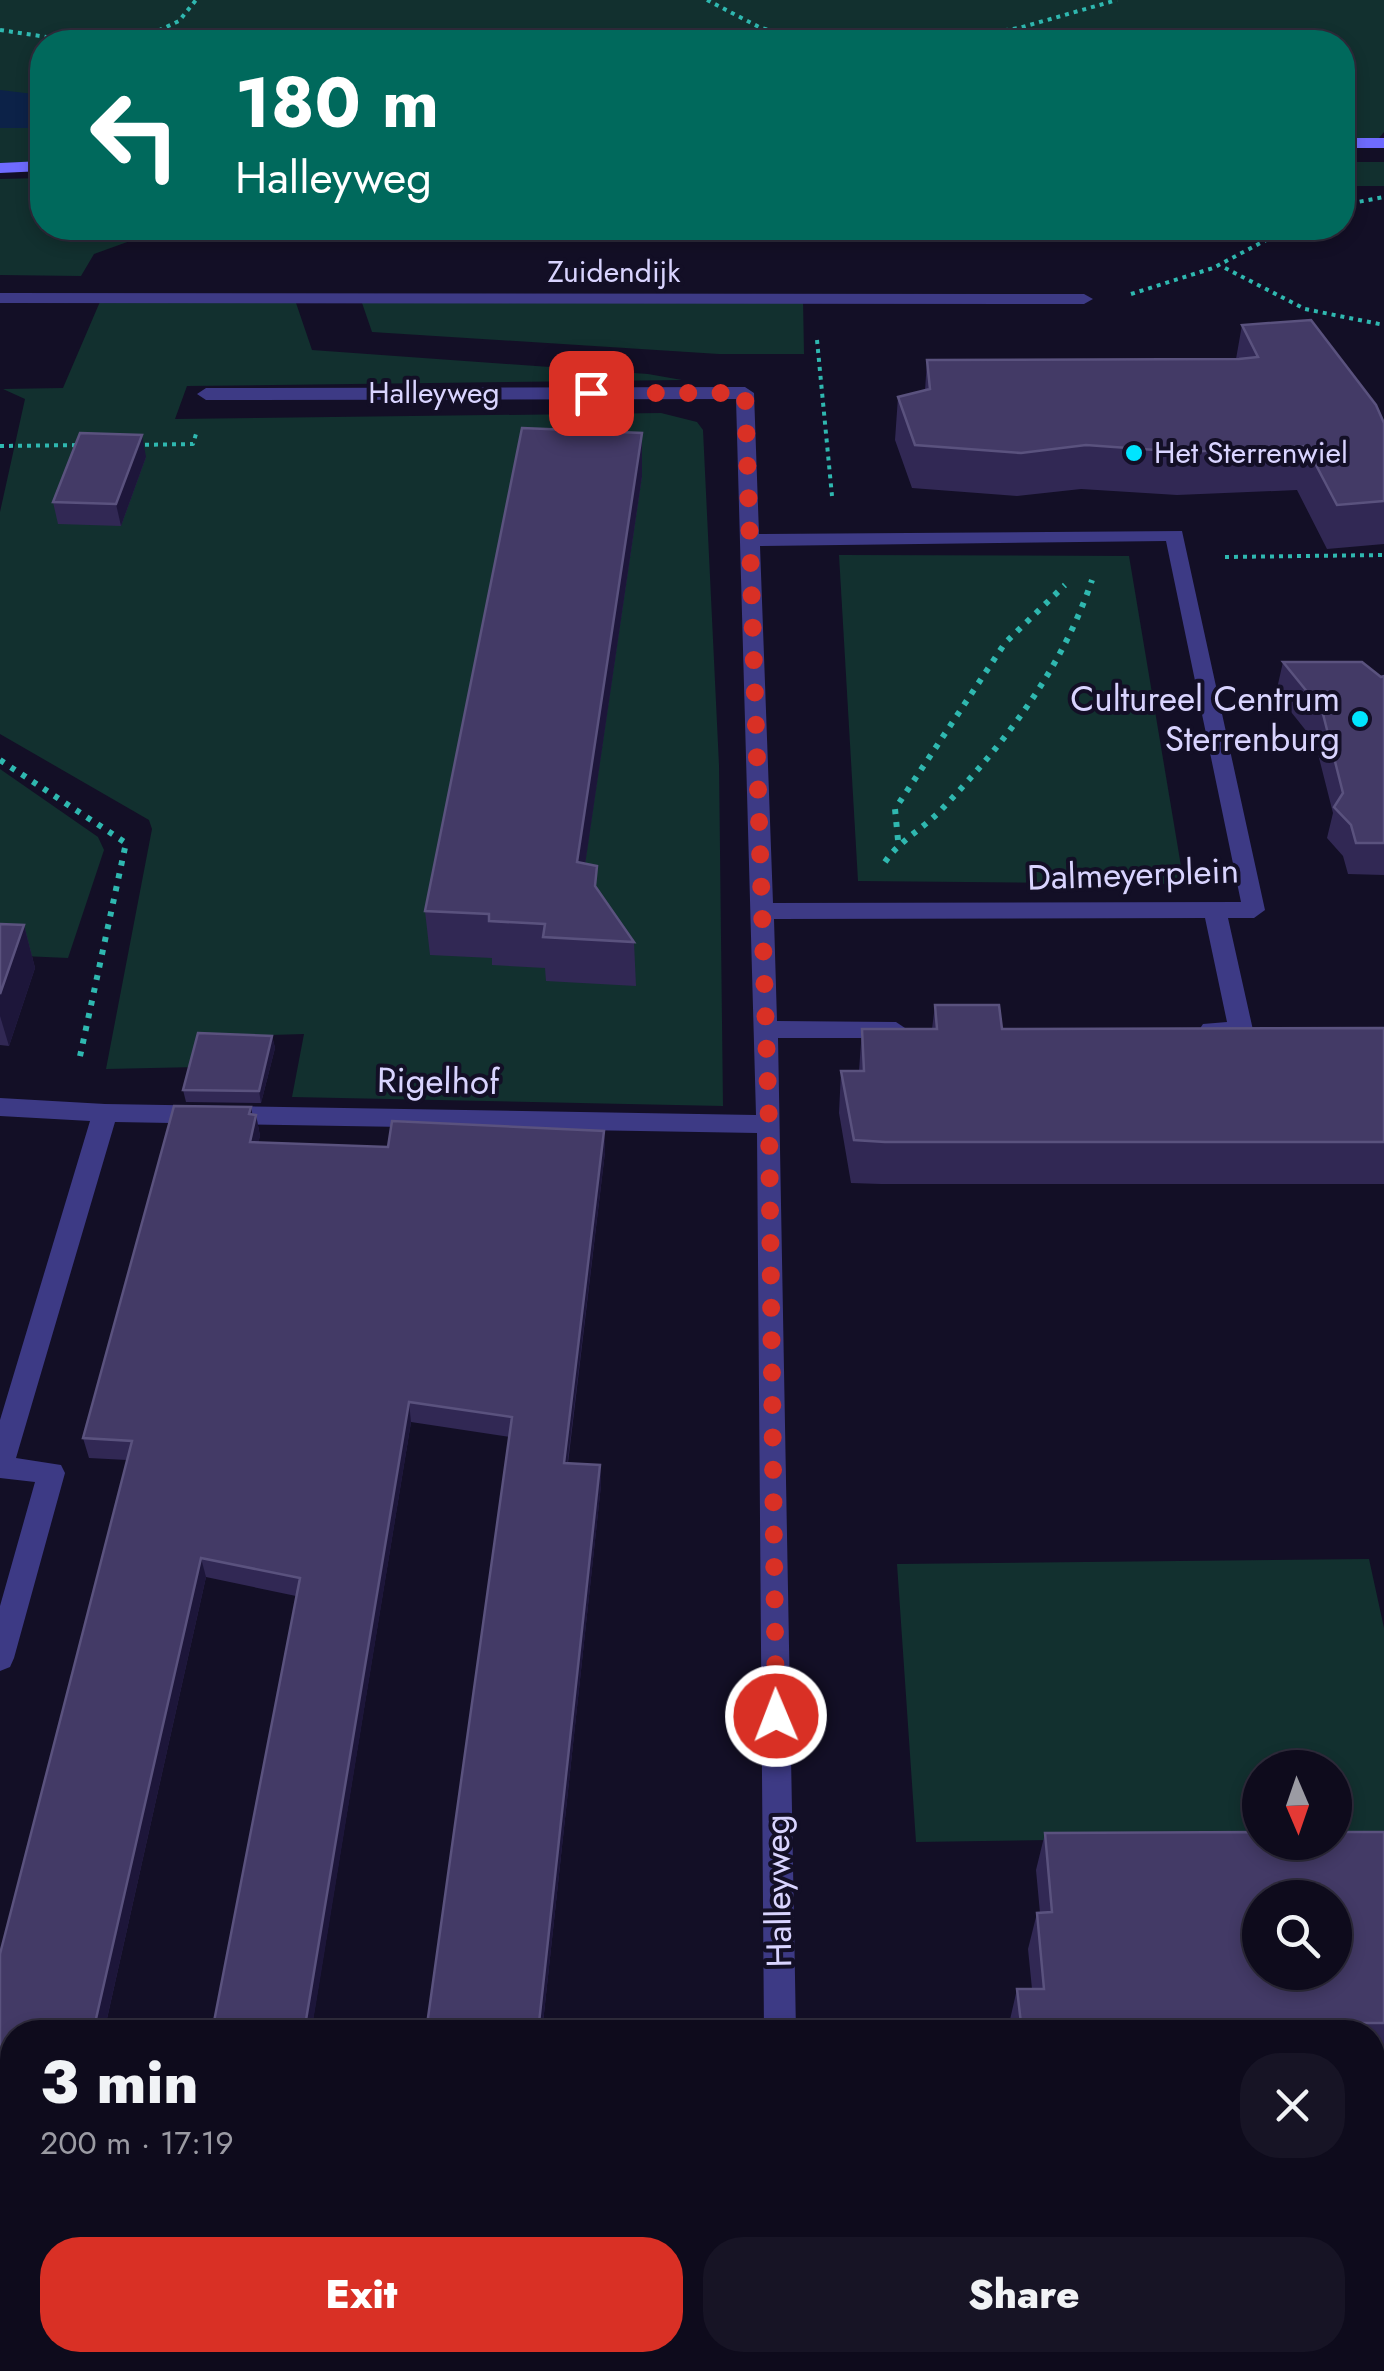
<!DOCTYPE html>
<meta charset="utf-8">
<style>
body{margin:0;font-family:Jost,sans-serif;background:#171425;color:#f1f3f6;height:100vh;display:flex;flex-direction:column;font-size:38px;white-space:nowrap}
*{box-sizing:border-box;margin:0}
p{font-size:32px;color:#9b9ba3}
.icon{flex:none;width:55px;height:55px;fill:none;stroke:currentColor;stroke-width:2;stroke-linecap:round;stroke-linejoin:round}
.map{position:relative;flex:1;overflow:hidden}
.sheet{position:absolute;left:0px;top:2020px;width:1385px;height:352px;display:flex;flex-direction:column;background:#0e0b1c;border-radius:40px 40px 0 0;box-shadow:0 5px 15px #0003,0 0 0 2px #2e2b3b}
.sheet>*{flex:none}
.banner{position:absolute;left:30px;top:30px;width:1325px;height:210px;border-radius:40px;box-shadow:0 5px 15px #0003,0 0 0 2px #2e2b3b;background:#00695c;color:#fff;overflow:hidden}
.needle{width:65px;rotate:178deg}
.controls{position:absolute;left:1242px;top:1750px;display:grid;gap:20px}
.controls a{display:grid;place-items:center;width:110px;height:110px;border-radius:50%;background:#0e0b1c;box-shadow:0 5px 15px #0003,0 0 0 2px #2e2b3b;font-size:50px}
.pin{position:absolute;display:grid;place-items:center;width:85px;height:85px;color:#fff;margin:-42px;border-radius:20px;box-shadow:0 5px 15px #0006}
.me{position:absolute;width:110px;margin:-55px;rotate:359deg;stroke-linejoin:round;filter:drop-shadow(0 0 8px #0008)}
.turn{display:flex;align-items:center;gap:35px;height:210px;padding:0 40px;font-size:45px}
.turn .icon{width:130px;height:130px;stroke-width:2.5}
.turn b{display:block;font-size:70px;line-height:85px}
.round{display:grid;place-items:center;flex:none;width:105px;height:105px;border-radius:40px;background:#171425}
.overview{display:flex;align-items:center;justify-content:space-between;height:170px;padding:0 40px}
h1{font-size:60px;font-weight:800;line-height:75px}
.cta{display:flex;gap:20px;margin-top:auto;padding:20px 40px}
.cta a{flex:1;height:115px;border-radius:40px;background:#d93025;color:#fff;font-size:40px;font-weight:800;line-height:115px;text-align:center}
.cta a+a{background:#171425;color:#f1f3f6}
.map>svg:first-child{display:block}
</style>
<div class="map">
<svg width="1384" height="2371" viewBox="0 0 1384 2371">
<rect width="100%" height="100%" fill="#130f26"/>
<!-- green -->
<g fill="#12302f">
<polygon points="0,0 1384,0 1384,132 1379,138 1343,139 1342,42 42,42 42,162 0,163"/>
<rect x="1343" y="162" width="41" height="24"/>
<polygon points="42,178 42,228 166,228 94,254 81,276 0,275 0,179"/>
<polygon points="102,297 294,297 312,350 648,374 682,380 187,386 175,419 661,413 697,422 703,430 719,765 723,1106 292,1097 304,1034 202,1037 198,1067 106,1069 152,829 149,820 0,734 0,512 25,399 3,389 63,388"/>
<polygon points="360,297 803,300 804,354 719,354 372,332"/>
<polygon points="839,555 1129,556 1184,884 858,881"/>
<polygon points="0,769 98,837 104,850 68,958 0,955"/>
<polygon points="1369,1559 1384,1628 1384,1835 1335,1836 1335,1768 1260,1768 1260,1837 916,1842 897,1564"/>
</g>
<!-- water -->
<polygon fill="#0c2248" points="0,90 42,95 42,128 0,128"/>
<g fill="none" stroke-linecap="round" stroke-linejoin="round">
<!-- path-far1 -->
<g stroke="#2fb8b0" stroke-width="4" stroke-dasharray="4 5" stroke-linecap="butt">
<polyline points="707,0 761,28 806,39 936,41 1019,28 1117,0"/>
<polyline points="0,30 80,42"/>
<polyline points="134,42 179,21 196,0"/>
<polyline points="1342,205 1384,197"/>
<polyline points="1225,268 1305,309 1384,325"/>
<polyline points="1131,294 1213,268 1289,228"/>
<polyline points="817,340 832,496"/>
<polyline points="136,445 193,444 196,434"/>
<polyline points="0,446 84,445"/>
<polyline points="1225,557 1384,555"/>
</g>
<!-- path -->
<g stroke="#2fb8b0" stroke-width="6" stroke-dasharray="5 8" stroke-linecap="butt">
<polyline points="0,760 126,843 79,1061"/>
<polyline points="898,840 895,809 1005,643 1065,585"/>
<path d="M885,862C900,840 923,829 941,810C1005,743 1062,669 1092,580"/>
</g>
<!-- street -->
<g fill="#3d3a85" fill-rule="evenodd">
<polygon points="0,293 1084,294 1093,299 1084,304 0,303"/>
<path d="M745,387L754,393L759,534L1182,531L1265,910L1254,918H1228L1253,1030C1242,1043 1210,1043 1199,1030L1203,1024L1227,1022L1205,918L774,919L777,1021L896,1022L908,1030L896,1038H778L796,2032H764L757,1133L115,1122L16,1458L61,1465L65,1473L14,1658L10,1667L0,1671V1606L35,1482L0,1478V1420L90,1121L0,1116V1098L105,1104L756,1115L736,399L206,400L197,394L206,388ZM1166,541L1241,902L773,903L760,546Z"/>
<rect x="771" y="2360" width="34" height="11"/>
</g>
<!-- secondary -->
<g fill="#6f6bff" fill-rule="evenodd">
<rect x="1342" y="138" width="42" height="10"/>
<polygon points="42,161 42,171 0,173 0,163"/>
</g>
</g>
<!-- wall -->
<g fill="#312854">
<polygon points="1242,325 1384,423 1384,544 1327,549 1297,490 1177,495 1081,489 1017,496 912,488 895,440 898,397 925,391 927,360 1236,359"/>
<polygon points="146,457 121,526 58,524 53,502"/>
<polygon points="642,476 585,863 598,892 634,942 636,986 546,981 545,968 492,965 492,958 430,955 425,911"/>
<polygon points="1283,662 1384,676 1384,875 1348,874 1343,856 1327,838 1333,813 1315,742 1276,693"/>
<polygon points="0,924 24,925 35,968 9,1046 0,1045"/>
<polygon points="935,1005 1002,1029 1384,1028 1384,1184 881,1184 851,1183 839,1113 841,1071 859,1071 862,1029 932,1029"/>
<polygon points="272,1036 275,1048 261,1103 186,1102 183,1090"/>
<polygon points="174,1106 251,1107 252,1114 256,1115 260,1136 258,1142 388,1147 392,1121 604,1131 605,1152 568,1463 600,1465 601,1485 542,2032 426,2032 510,1437 411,1422 311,2032 212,2032 296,1596 206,1577 104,2032 12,2032 12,2360 31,2360 29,2371 0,2371 0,1954 127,1460 89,1458 83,1438"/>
<polygon points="1384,1832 1384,2057 1372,2057 1372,2032 1010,2032 1009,2024 1017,1989 1032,1989 1028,1949 1037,1913 1040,1913 1036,1870 1045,1833"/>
<polygon points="169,2360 255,2360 255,2365"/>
</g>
<!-- shaded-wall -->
<g fill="#1d163a">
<polygon points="642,433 642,476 579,906 577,862"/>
<polygon points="142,435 146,457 121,526 116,504"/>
<polygon points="24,925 35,968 9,1046 0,1016 0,994"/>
<polygon points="272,1036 275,1048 261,1103 259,1091"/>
<polygon points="251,1107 254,1123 256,1115 260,1136 254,1162 250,1142 249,1114"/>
<polygon points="604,1131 605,1152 565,1483 564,1463"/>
<polygon points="409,1402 411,1422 316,2004 311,2032 304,2032"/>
<polygon points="600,1465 601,1485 542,2032 538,2032"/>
<polygon points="201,1558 206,1577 104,2032 93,2032"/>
<polygon points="19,2360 31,2360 29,2371 17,2371"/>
<polygon points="503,2360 506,2360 505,2371 501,2371"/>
</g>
<!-- building -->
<g fill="#433a66" stroke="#5a527e" stroke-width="2.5" fill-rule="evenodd">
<polygon points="1311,320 1376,405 1384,423 1384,501 1337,505 1306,446 1184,452 1086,445 1021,453 915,445 898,397 930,389 927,360 1239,359 1258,357 1242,325"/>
<polygon points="522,428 642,433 577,862 597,866 595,886 634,942 543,937 545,924 489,921 489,914 425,911"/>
<polygon points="80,433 142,435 116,504 53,502"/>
<polygon points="1283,662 1362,662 1381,677 1384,676 1384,843 1356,843 1351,825 1334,807 1343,793 1322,710"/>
<polygon points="0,924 24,925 0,994"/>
<polygon points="935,1005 999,1005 1002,1029 1384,1028 1384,1142 885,1142 854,1140 841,1071 864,1071 862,1029 937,1029"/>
<polygon points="198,1033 272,1036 259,1091 183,1090"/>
<polygon points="174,1106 251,1107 249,1114 256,1115 250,1142 388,1147 392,1121 604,1131 564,1463 600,1465 538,2032 426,2032 512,1417 409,1402 304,2032 212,2032 300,1578 201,1558 93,2032 12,2032 12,2360 19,2360 17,2371 0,2371 0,1954 132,1441 83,1438"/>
<path d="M1260,1832V1842H1335V1832H1384V2023H1173L1174,2032H1022L1017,1989H1044L1037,1913L1052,1912L1045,1833ZM1260,1898H1335V1972H1260Z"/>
<polygon points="380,2360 503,2360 501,2371 379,2371"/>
</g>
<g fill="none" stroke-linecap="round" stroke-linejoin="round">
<!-- route -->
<polyline stroke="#d93025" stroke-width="18" stroke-dasharray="0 32.4" points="591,393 745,393 769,1124 776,1716"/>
</g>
<!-- markers -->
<g fill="#00e5ff" stroke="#130f26" stroke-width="4">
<circle cx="1134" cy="453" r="10"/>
<circle cx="1360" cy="719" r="10"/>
</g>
<g text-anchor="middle" stroke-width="8" stroke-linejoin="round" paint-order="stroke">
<!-- far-street labels -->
<g font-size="30" fill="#d9d4ff" stroke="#130f26">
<text x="614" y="282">Zuidendijk</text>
<text x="434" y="403">Halleyweg</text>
</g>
<!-- far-poi labels -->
<g font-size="30" fill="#d9d4ff" stroke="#130f26" text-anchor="start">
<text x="1154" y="463">Het Sterrenwiel</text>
</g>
<!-- poi labels -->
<g font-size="35" fill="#d9d4ff" stroke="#130f26" text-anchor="end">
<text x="1340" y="711">Cultureel Centrum<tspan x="1340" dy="40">Sterrenburg</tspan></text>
</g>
<!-- street labels -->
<g font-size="35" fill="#d9d4ff" stroke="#130f26">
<text transform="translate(1133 874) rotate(-2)" y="12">Dalmeyerplein</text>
<text transform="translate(438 1081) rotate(1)" y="12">Rigelhof</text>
<text transform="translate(778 1891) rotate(-91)" y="12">Halleyweg</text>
</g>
</g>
</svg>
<div class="controls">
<a><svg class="needle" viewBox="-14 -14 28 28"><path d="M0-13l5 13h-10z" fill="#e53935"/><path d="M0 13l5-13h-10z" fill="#9b9ba3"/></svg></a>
<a><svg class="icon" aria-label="search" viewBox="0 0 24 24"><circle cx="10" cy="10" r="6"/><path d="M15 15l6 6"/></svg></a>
</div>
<div class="pin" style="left:591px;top:393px;background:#d93025"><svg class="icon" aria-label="arrive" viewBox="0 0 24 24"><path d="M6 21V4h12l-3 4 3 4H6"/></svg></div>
<svg class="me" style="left:776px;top:1716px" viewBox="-20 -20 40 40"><circle r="17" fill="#d93025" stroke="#fff" stroke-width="3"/><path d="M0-11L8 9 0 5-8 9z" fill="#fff"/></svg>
<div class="banner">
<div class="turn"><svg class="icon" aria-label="left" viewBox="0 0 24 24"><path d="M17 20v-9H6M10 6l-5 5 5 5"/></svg><div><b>180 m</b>Halleyweg</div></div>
</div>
<section class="sheet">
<div class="overview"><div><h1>3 min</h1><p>200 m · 17:19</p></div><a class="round"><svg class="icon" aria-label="close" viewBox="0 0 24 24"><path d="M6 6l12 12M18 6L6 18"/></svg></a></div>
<div class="cta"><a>Exit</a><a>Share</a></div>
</section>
</div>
